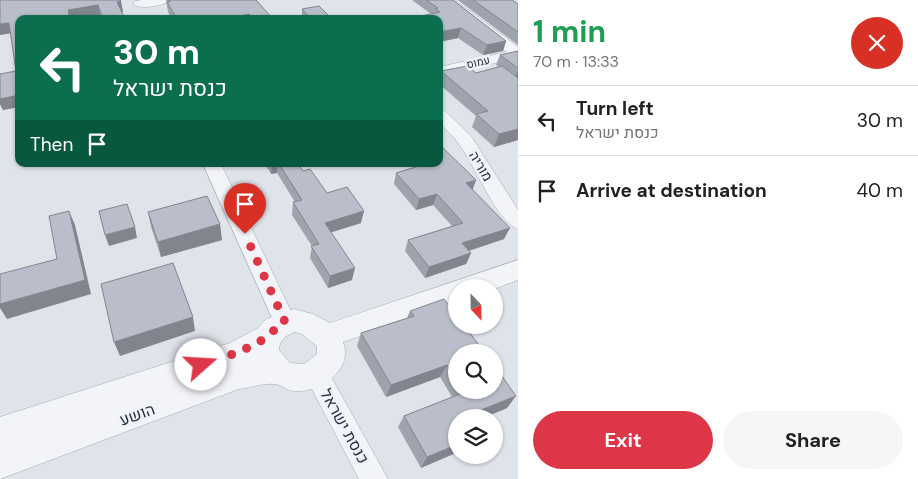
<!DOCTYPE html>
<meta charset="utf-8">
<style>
body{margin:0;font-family:"DM Sans",Heebo,sans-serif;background:#f6f6f6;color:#202124;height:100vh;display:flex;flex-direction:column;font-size:19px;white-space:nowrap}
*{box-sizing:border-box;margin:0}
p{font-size:16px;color:#757577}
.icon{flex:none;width:28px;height:28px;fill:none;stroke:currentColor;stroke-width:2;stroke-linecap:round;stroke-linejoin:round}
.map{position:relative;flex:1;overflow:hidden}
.panel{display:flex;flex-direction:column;background:#fff;width:400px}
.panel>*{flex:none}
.hud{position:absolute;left:15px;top:15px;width:428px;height:152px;border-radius:10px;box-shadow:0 1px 4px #0004;background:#0b6e4f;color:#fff;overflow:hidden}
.needle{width:32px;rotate:158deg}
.tools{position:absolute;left:448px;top:279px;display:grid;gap:10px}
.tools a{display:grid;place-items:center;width:55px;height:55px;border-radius:50%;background:#fff;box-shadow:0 1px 4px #0004;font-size:25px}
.pin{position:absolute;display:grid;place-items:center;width:42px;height:42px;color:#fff;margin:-51px -21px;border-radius:50% 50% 50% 0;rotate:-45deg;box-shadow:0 0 5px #0007}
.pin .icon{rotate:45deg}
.me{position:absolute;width:55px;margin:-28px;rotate:71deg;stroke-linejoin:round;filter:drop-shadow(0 0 4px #0008)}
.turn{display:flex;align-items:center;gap:18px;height:105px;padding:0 15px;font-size:22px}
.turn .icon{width:65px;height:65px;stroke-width:2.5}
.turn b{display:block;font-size:35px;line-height:42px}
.then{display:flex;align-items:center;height:48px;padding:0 15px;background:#0003;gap:10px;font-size:19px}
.round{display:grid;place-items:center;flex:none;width:52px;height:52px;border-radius:26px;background:#f6f6f6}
.overview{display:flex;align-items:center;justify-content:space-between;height:85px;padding:0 15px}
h1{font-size:30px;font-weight:700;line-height:38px;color:#1e9e55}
.button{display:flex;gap:10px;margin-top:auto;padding:10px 15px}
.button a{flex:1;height:58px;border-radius:30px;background:#dd3646;color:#fff;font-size:20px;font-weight:700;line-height:58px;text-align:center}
.button a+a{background:#f6f6f6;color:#202124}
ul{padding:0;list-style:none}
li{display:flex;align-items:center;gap:15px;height:70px;padding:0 15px;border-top:1px solid #e0e0e0}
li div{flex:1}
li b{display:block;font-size:19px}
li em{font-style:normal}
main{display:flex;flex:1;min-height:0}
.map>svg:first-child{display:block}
</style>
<main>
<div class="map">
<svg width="518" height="479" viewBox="0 0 518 479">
<rect width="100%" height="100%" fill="#dfe3ea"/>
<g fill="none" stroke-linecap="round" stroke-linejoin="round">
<defs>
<g id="minor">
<path d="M142,0H171C164,6 140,10 133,4L135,1Z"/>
<polygon points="441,0 455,0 518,47 518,58 439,75 439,67 507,52"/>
<path d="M439,109L445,111L471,136L518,210V229C496,222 474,162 458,143C453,135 445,129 439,123Z"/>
<polygon points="203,164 221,164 296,322 293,329 285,332 277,329"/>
<polygon points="316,363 325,366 388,479 359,479 304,374 307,366"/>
</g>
<path id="tertiary" d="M518,260V280L494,289L456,288V302L343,342C354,370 319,393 295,391C287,391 281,384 273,384C263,383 249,388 239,389L0,479V417L230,343L258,328L266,319L294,309L313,314L330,323ZM295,332L302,334L317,346V354L304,364L290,363L279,350C280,339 285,336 295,332Z"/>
</defs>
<!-- minor casing -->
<use href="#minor" stroke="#a4a9b5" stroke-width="1"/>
<!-- tertiary casing -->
<use href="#tertiary" stroke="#a4a9b5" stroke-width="1"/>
<!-- minor -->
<use href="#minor" fill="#f2f4f8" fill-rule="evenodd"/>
<!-- tertiary -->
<use href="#tertiary" fill="#f2f4f8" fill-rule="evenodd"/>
</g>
<!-- wall -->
<g fill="#9fa3ae">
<polygon points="0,0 120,0 123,12 121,12 125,19 102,19 100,15 19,19 19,107 3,110 0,104 0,74 16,71 10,33 0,35"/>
<polygon points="166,0 256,0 273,19 172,19 168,12"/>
<polygon points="412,0 453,0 506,41 503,51 483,55 458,38 439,42 439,19 431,14"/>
<polygon points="458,0 512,0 518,4 518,45"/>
<polygon points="302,9 332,19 302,19"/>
<polygon points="518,51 518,140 494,147 472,127 476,116 439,84 439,81 441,71 476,73 499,67 496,65 500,55"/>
<polygon points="265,164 298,164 303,171 361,223 331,232 352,280 328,288 310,258 312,246 292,215 293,202 295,202 277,173 271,174"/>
<polygon points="412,164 439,164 476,180 472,190 504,239 469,251 471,253 466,264 425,278 405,251 408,240 452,226 433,205 416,210 394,184 396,173 415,167"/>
<polygon points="148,212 222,240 161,257 151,227"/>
<polygon points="410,311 456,352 456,390 494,390 507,408 483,418 456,418 421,468 398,427 404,416 452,397 440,377 386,397 357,346 361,333 407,318"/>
</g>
<!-- shaded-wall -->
<g fill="#82858d">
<polygon points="121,1 123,12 119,12 117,2"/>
<polygon points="98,5 100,15 79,19 70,19 68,10"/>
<polygon points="249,14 249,19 225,19"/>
<polygon points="197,16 198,19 180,19"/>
<polygon points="9,23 12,33 0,35 0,24"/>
<polygon points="461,28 458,38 439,42 439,32"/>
<polygon points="506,41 503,51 483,55 487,45"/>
<polygon points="518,70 518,78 514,79"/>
<polygon points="19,95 19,107 3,110 0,104 0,99"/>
<polygon points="518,129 518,140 494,147 499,134"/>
<polygon points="272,164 277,164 277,173 271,174"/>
<polygon points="476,180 472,191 466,183"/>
<polygon points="437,194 433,205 416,210 419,199"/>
<polygon points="69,211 75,225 91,294 7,319 0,308 0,304 85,280"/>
<polygon points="364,211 361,223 323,235 325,223"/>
<polygon points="220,224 222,240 161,257 158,242"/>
<polygon points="135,227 137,238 109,246 105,235"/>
<polygon points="510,228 504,239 458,254 462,243"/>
<polygon points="471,253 466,264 425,278 429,267"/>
<polygon points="355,268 352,280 328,288 330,276"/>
<polygon points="193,317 195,331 120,356 114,342"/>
<polygon points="447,365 440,377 386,397 391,385"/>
<polygon points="516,396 507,408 483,418 465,418 466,416"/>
<polygon points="456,445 456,453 421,468 427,457"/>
</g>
<!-- building -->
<g fill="#b9beca" stroke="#82858d">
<polygon points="0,0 120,0 121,1 117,2 125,19 103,19 98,5 68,10 70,19 19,19 19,95 0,99 0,74 16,71 9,23 0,24"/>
<polygon points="169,0 256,0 273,19 253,19 249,14 225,19 199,19 197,16 177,19 167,2 170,2"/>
<polygon points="426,0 453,0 506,41 487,45 461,28 439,32 439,19 407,19 440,12 435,9 438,8"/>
<polygon points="473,0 512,0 518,4 518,32"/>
<polygon points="319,6 332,19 311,19 302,9"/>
<polygon points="518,51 518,68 500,55"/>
<polygon points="467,66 476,73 502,66 518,78 518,129 499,134 476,114 488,111 441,71"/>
<polygon points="439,144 476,180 466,183 510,228 462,243 471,253 429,267 408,240 463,223 437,194 419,199 396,173 426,164 425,164 439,164"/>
<polygon points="279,164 298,164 303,171 310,169 327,193 347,187 364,211 325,223 355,268 330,276 311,246 319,244 293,202 302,200"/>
<polygon points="207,196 220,224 158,242 148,212"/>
<polygon points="127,204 135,227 105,235 99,211"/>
<polygon points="69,211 85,280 0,304 0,274 57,259 49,216"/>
<polygon points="173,263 193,317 114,342 101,284"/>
<polygon points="444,299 456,315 456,325 464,325 484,352 456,352 456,379 447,365 391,385 361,333 414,316 410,311"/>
<polygon points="494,365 516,396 466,416 467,418 456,418 456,445 427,457 404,416 465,392 463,390 494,390"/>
</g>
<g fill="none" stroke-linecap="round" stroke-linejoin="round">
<!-- route -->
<path stroke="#dd3646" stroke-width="9" stroke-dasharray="0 16.2" d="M201,365C223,358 244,351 264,339C272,334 275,327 285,322L245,234"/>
</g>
<g text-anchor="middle" stroke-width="5" stroke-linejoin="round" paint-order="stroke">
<!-- far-street labels -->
<g font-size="11" fill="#262f43" stroke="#eff2f7">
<text transform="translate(478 62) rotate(-13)" y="4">עמוס</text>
</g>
<!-- street labels -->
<g font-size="14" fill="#262f43" stroke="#eff2f7">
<text transform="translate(481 166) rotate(59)" y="5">מוריה</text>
</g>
<!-- near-street labels -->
<g font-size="16" fill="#262f43" stroke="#eff2f7">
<text transform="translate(137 414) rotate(-20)" y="6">הושע</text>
<text transform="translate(345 426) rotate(61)" y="6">כנסת ישראל</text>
</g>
</g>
</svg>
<div class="tools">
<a><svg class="needle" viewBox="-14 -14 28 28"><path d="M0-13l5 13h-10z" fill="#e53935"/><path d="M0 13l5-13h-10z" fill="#757577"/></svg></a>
<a><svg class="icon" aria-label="search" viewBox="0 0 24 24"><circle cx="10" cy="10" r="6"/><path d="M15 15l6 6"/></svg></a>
<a><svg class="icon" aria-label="layers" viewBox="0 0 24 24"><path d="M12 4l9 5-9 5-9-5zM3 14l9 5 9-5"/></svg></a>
</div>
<div class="pin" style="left:245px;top:234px;background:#d93025"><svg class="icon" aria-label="arrive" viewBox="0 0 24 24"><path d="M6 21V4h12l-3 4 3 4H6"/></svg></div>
<svg class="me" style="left:201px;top:365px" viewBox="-20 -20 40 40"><circle r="19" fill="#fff"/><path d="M0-13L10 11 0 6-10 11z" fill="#dd3646"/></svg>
<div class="hud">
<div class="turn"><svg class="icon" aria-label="left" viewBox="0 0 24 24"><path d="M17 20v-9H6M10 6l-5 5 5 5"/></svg><div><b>30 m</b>כנסת ישראל</div></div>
<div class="then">Then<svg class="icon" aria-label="arrive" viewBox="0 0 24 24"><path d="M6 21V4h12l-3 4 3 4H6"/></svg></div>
</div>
</div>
<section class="panel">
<div class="overview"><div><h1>1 min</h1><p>70 m · 13:33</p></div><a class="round" style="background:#d93025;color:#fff"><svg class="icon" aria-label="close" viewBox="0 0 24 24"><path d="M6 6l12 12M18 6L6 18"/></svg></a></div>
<ul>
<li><svg class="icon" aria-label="left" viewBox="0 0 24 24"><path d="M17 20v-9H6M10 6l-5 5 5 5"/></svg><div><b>Turn left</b><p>כנסת ישראל</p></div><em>30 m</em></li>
<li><svg class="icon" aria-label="arrive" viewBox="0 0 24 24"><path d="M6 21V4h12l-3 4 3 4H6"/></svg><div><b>Arrive at destination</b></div><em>40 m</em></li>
</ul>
<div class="button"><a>Exit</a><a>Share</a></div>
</section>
</main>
